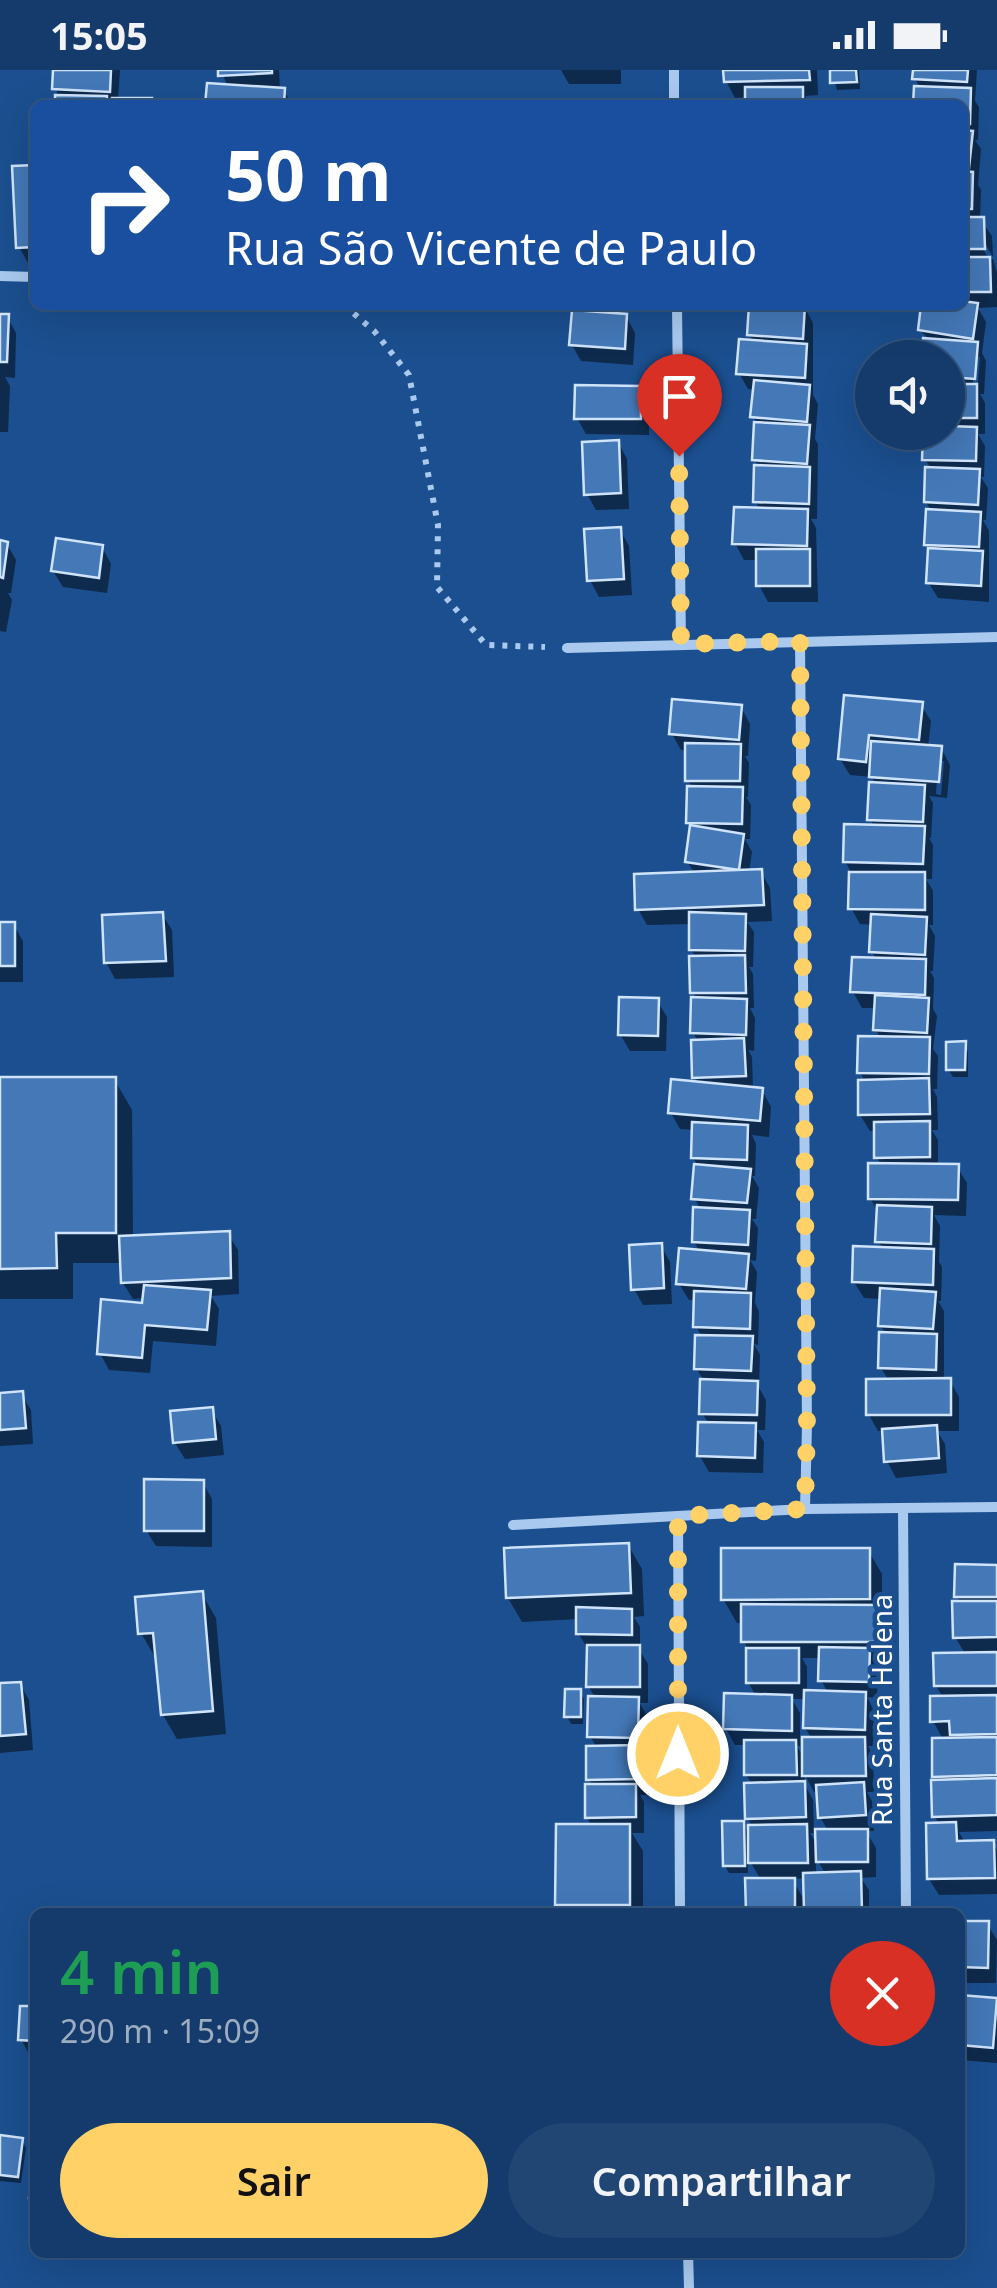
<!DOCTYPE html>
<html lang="pt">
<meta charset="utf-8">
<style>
body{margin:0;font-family:"Noto Sans",sans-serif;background:#214673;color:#f1f3f6;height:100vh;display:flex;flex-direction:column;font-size:38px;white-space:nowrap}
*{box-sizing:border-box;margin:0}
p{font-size:32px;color:#9dadc1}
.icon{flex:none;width:55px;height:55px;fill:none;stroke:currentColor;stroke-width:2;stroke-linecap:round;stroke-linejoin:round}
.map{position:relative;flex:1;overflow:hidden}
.sheet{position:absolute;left:30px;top:1838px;width:935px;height:350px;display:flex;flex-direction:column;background:#143b6b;border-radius:15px;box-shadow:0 10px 40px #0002,0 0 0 2px #33557e}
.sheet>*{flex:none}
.top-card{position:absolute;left:30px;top:30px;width:938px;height:210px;border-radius:15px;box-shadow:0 10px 40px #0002,0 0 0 2px #33557e;background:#1a4fa0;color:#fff;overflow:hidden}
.tools{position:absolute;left:855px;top:270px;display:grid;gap:20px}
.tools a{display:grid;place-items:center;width:110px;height:110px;border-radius:50%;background:#143b6b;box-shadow:0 10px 40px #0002,0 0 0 2px #33557e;font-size:50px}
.pin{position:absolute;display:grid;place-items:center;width:85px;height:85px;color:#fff;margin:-102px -42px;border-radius:50% 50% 50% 0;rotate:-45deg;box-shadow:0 0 10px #0007}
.pin .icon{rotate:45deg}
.me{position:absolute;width:110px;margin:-55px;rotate:0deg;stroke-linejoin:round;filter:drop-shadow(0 0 8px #0008)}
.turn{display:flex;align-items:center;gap:35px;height:210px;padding:0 30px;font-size:45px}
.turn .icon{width:130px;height:130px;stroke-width:2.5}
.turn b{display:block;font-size:70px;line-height:85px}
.round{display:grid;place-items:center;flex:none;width:105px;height:105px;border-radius:52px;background:#214673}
.overview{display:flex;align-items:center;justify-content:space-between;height:170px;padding:0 30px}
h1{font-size:60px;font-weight:600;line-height:75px;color:#1e9e55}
.button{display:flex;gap:20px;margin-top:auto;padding:20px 30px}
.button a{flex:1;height:115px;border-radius:60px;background:#ffd166;color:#111;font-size:40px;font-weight:600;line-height:115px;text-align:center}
.button a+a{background:#214673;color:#f1f3f6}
.status{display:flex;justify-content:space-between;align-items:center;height:70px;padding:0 50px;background:#143b6b;direction:ltr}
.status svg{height:28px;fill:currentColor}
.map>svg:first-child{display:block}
</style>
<div class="status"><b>15:05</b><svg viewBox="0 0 49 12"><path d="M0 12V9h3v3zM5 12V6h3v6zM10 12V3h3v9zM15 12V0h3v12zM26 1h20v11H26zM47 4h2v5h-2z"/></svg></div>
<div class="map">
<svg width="997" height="2218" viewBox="0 0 997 2218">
<rect width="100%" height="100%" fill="#1b4f8f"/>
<!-- shadow -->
<g fill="#0007" fill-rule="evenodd">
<polygon points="55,0 120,0 118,30 150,30 153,35 58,35"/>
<polygon points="221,0 279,0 280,20 284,21 292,35 208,35 228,17"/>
<polygon points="561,0 621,0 621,14 569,14"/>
<polygon points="726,0 817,0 818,25 805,26 811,35 748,35 748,27 735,28 726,11"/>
<polygon points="832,0 859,0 860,19 837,20"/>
<path d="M915,0H977L975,31L979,37L978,70H975L981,79L978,115L981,120L980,149L992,166L993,187L981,167L977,169L989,189H993L997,203V237L978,238L986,252L982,283L986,291L984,324H980L985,333V364H978L985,376L984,407H981L988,418L986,450H983L989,461V532L938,528L928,512L930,480L927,474L932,442L926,432L931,399L925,389L948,362V288L920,260L924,235H962V35H916L921,19L915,9ZM975,287H980L977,322L972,321Z"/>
<polygon points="35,97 35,193 28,193 19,177"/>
<polygon points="751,235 812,235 812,238 805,238 813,253 813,325 818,334 815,369 818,374 817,449 811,449 816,458 818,532 768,532 759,515 759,490 744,490 735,473 761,441 755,431 759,397 754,389 755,320 748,319 739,303 754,273 749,264"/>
<polygon points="626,246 635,263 633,295 581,291 572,275"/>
<polygon points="0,247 7,247 16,263 15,308 5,307 10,316 8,362 0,362"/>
<polygon points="639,318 649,334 649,365 586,364 577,348"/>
<polygon points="618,372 627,389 629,439 596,440 587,424"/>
<polygon points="620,460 629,476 632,525 599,527 590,510"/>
<polygon points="0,473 7,474 16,490 11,523 8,523 12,530 6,562 0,561"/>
<polygon points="102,477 111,494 107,523 63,517 53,501"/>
<path d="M846,628L921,635L931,651L928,678H941L950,695L947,728L929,726L933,733L931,768H929L933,775L932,809H926L933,821V855H929L935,866L933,901H930L934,908L933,939L937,946L933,979L938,986L937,1019H933L937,1027L938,1060H932L938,1070V1096L957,1097L967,1113L966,1146L934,1145L940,1156L939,1192L942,1197L941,1231H938L944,1241V1311H950L959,1327V1361H937L945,1374L947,1403L896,1408L887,1391L885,1361H878L869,1345L889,1311L881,1298L886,1264L880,1255L882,1229L864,1228L854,1212L883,1179L878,1171L879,1143L870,1128L881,1095L877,1087L876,1061H870L860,1045L865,1012L860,1002L881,969L876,960L877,938H862L853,922L877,890L872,882L873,855L860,854L851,838V802L845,791L874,757L870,749L876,715L872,707L850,705L840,689ZM938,691H944L941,725L936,724Z"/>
<polygon points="741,637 750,654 748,686 745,686 749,693 748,727 746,727 751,735 750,769 745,769 752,782 749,802 761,802 770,818 772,851 747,852 754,862 753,897 749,897 753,904 754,938 750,938 755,948 754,981 748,980 752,987 753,1019 762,1020 771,1037 769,1067 752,1065 756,1074 755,1106 752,1106 759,1118 756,1149 752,1149 758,1158 756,1191 750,1190 757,1202 755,1233 759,1242 758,1275 754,1274 760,1285 759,1318 766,1330 765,1360 757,1360 764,1372 763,1403 709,1402 700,1386 709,1354 702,1343 703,1309 696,1298 702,1267 696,1256 696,1230 689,1230 679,1214 700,1182 694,1172 701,1140 694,1128 697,1094 693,1088 695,1060 680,1059 671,1043 699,1014 695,1007 698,972 693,962 696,888 691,879 692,854 647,855 638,839 695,804 687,791 693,719 688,710 688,681 681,680 672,664"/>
<polygon points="162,844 172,860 174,907 115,909 106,892"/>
<polygon points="13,854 23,871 23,912 0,912 0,855"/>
<polygon points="657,931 667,947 666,981 630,981 620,964"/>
<polygon points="964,974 968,982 968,1007 953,1007 948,999"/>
<polygon points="114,1009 132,1040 133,1168 228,1164 238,1180 239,1224 211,1226 219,1239 216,1276 153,1271 150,1303 109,1300 100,1283 144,1235 145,1228 133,1229 123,1213 122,1193 73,1193 73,1229 0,1229 0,1010"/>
<polygon points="661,1176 670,1192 672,1234 643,1235 634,1219"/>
<polygon points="21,1324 31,1340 33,1374 0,1376 0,1326"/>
<polygon points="211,1339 221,1356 224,1385 185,1389 175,1373"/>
<polygon points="203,1413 212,1429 212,1477 156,1476 146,1460"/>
<polygon points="628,1475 642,1499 644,1546 634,1547 640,1557 640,1581 648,1594 648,1633 640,1633 647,1646 646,1683 640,1683 646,1694 646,1725 640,1725 644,1732 644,1763 632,1763 643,1781 643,1842 563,1842 558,1834 592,1757 587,1747 593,1716 589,1709 597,1678 590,1666 596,1629 589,1617 588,1579 578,1563 579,1549 522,1552 508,1528"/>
<path d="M868,1480L882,1504V1537H886L895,1553V1588H873L878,1597L877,1628L867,1627L874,1641L873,1676H868L873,1686L874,1722H867L872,1731L874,1761H866L876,1778V1807L861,1808L869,1820V1842H806L803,1837V1842H749L761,1810L748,1788V1803H729L725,1796L743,1754L750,1767L753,1757L748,1749L753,1715L746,1705V1675H735L726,1659L756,1626L748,1612V1580L744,1571V1553H737L723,1529ZM802,1588H821V1610L828,1623L807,1622V1597ZM792,1629H807L805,1658L812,1669L805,1690L797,1676H800V1643ZM805,1705L814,1722H819L820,1747L829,1762H814L813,1730L805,1715ZM810,1763H818V1777ZM816,1787L826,1805H816ZM805,1808L806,1833L792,1809Z"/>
<polygon points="997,1497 997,1761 959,1762 964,1771 993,1773 997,1780 997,1824 939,1825 929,1809 940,1755 934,1746 938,1712 934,1706 944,1671 933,1651 944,1629 936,1616 966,1585 955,1567 961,1534 957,1526"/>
<polygon points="202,1524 216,1548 226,1664 177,1669 163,1645 158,1587 155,1587 141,1563"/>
<polygon points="20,1614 29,1630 33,1680 0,1683 0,1616"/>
<polygon points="579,1621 584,1629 583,1654 571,1654 567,1646"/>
<polygon points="960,1853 987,1854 997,1870 996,1913 960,1913"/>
<polygon points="960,1927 995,1930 997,1933 997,1993 960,1990"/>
<polygon points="35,1939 35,1986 30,1986 21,1969"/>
<polygon points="0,2067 22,2070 26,2078 21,2113 0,2111"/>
<polygon points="960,2103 963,2109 960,2162"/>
</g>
<!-- building -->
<g fill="#4478b7" stroke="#cfe3fa" stroke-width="2.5">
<polygon points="53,0 111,0 110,22 52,19"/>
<polygon points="218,0 272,0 272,3 218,6"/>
<polygon points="723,0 809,0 810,10 724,12"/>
<polygon points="830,0 856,0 857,12 830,13"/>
<polygon points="913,0 968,0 967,12 912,9"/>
<polygon points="207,13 285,18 284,35 205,35"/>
<polygon points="914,16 971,18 970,54 962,54 962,35 913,35"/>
<rect x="745" y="17" width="58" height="18"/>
<polygon points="55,25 107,26 107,35 55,35"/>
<rect x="112" y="28" width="40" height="7"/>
<polygon points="617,30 617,35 561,35 561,31"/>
<polygon points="962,60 973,61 969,98 962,98"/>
<polygon points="35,95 35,177 16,178 12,96"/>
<polygon points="962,101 973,102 972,139 962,139"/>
<polygon points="962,147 984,147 985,179 962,179"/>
<polygon points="962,187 990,187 991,222 962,222"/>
<polygon points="962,231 978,233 973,269 918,260 921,235 962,235"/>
<polygon points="749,235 805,235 803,269 747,265"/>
<polygon points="572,240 627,244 625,279 569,275"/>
<polygon points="0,244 9,244 7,292 0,292"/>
<polygon points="923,268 978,272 975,309 948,307 948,288 921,288"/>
<polygon points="739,269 807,274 805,308 736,304"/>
<polygon points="754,310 810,315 807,352 750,347"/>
<rect x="948" y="314" width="29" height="34"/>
<polygon points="575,315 641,316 641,349 574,349"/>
<polygon points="754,352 810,355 807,394 752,390"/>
<polygon points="948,356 977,357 976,391 922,390 923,362 948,362"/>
<polygon points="619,370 621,423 584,425 582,372"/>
<polygon points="754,395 810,397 809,434 753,432"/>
<polygon points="925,397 980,399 978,435 924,432"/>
<polygon points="734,437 808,439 807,476 732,474"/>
<polygon points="926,439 981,442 979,477 924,475"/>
<polygon points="621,457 624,509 587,511 584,459"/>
<polygon points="56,468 103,475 99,508 51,501"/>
<polygon points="0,470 8,472 3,508 0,507"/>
<polygon points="928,478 983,481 981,516 926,513"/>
<rect x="756" y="479" width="54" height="37"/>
<polygon points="844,625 923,632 919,670 869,665 866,692 838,689"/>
<polygon points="672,629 742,635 739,670 669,664"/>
<polygon points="871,671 942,676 939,712 869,707"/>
<polygon points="685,673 741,674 740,711 685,711"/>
<polygon points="869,712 925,715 923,752 867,750"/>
<polygon points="687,716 743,717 742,754 686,753"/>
<polygon points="844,754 925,756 923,794 843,792"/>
<polygon points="690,755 744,764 739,800 685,792"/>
<polygon points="762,799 764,835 635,840 634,804"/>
<polygon points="849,802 925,802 925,840 848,839"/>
<polygon points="163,842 166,891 104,893 102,845"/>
<polygon points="689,842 746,844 745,881 689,880"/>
<polygon points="871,844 927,847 925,885 869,882"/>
<rect x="0" y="852" width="15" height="44"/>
<polygon points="745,885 746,923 690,923 689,886"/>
<polygon points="852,887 926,889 925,925 850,922"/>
<polygon points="875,925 929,928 927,963 873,960"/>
<polygon points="619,927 659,928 658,966 618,965"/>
<polygon points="691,927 747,929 746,965 690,963"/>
<polygon points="858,966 930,967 929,1004 857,1003"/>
<polygon points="744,968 746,1006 692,1008 691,970"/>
<polygon points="966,971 965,1000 946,1000 946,972"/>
<polygon points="0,1007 116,1007 116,1163 56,1163 57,1198 0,1199"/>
<polygon points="929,1008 930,1044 858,1045 858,1010"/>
<polygon points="671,1009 763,1018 760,1051 668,1043"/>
<polygon points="930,1051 930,1087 874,1088 874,1052"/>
<polygon points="692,1052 748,1055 747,1090 691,1088"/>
<polygon points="868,1093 959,1094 958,1130 868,1129"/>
<polygon points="694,1094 751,1099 747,1133 691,1129"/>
<polygon points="877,1135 932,1137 931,1174 875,1172"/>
<polygon points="693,1137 750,1140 748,1175 692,1172"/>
<polygon points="230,1161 231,1208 121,1213 119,1166"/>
<polygon points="662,1173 664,1218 631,1220 629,1175"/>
<polygon points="853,1176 934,1179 933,1215 852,1212"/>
<polygon points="679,1178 749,1184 746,1219 676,1214"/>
<polygon points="144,1215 211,1220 207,1260 145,1255 142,1288 97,1284 101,1229 142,1233"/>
<polygon points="880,1218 936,1222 933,1259 878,1256"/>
<polygon points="694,1221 751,1223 750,1259 693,1257"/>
<polygon points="879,1262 937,1264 936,1300 878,1298"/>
<polygon points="695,1265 753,1266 751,1301 694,1299"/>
<polygon points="951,1308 951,1345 866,1345 866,1309"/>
<polygon points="700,1309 758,1311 757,1345 699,1344"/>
<polygon points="23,1321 26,1358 0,1360 0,1323"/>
<polygon points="213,1337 216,1369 173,1373 170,1341"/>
<polygon points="698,1352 756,1353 755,1388 697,1386"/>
<polygon points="937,1355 939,1388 884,1392 882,1359"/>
<polygon points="144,1409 204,1410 204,1461 144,1461"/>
<polygon points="629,1473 631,1523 506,1528 504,1478"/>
<polygon points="721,1478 870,1478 870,1529 721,1530"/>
<polygon points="955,1494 997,1495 997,1527 954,1527"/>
<polygon points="203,1521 213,1641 161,1645 153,1563 138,1564 135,1527"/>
<polygon points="952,1531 997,1531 997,1567 953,1568"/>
<polygon points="741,1534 887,1535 887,1572 741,1572"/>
<polygon points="576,1537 632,1539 632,1565 576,1564"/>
<polygon points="587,1575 640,1575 640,1617 586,1617"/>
<polygon points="819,1577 870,1578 869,1612 818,1611"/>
<rect x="746" y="1578" width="53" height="35"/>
<polygon points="997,1582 997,1616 934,1616 933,1583"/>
<polygon points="21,1612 26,1664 0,1666 0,1613"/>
<polygon points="565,1619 581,1619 581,1647 564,1647"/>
<polygon points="804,1620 866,1622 865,1660 803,1658"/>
<polygon points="724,1623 792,1625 792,1661 723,1659"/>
<polygon points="997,1625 997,1664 950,1665 949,1651 930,1652 930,1626"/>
<polygon points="588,1626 639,1627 638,1668 587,1667"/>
<polygon points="802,1667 865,1667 866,1706 802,1706"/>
<polygon points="997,1667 997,1705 932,1707 932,1668"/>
<polygon points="744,1670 796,1670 797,1705 744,1705"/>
<polygon points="638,1675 638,1709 586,1710 586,1676"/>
<polygon points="997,1708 997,1745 932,1747 931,1710"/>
<polygon points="805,1711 806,1747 745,1749 744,1713"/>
<polygon points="864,1712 866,1745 818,1748 816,1715"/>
<polygon points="585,1714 636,1714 636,1747 585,1748"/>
<polygon points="722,1751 744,1751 745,1796 723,1796"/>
<polygon points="956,1752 957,1771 994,1770 995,1808 927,1809 926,1753"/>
<polygon points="556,1754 630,1754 630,1835 555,1835"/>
<polygon points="807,1754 808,1793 748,1793 748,1755"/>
<polygon points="815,1759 868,1759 868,1792 816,1792"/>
<polygon points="861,1801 862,1842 804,1842 803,1803"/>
<polygon points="745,1808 795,1808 795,1841 746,1842"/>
<polygon points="960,1851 989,1851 988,1898 960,1897"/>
<polygon points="960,1925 997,1928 993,1978 960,1975"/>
<polygon points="20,1936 35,1936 35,1971 18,1970"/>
<polygon points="0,2065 23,2068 18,2107 0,2105"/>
<polygon points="33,2086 35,2086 35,2129 29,2128"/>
</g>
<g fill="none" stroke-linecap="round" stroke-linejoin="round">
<!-- path -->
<polyline stroke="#a9c9ee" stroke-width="6" stroke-dasharray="5 8" stroke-linecap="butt" points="344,235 375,262 409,305 438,455 437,517 486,575 545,577"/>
<!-- minor -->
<g stroke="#a9c9ee" stroke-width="10">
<polyline points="674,0 674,35"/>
<polyline points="0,206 35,207"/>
<polyline points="677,235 681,574"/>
<polyline points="800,571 807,1355 805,1439"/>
<polyline points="567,578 997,567"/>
<polyline points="903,1438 906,1842"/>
<polyline points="678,1446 680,1842"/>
<polyline points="513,1455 805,1439 997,1437"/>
<polyline points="688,2182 689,2218"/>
</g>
</g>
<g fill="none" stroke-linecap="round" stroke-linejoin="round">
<!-- route -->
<polyline stroke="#ffd166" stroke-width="18" stroke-dasharray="0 32.4" points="678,1684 678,1446 805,1439 807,1355 800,571 681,574 679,386"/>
</g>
<g text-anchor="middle" stroke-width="9" stroke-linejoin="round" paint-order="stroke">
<!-- street labels -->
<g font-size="28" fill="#fff" stroke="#1b4f8f">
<text transform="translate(882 1640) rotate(-90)" y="10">Rua Santa Helena</text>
</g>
</g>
</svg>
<div class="tools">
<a><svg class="icon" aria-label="sound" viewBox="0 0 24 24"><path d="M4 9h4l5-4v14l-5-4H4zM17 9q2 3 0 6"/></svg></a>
</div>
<div class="pin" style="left:679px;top:386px;background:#d93025"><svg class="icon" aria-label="arrive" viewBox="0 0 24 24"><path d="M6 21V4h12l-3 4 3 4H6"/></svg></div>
<svg class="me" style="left:678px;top:1684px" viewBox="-20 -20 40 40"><circle r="17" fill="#ffd166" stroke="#fff" stroke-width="3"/><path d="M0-11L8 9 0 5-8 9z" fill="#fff"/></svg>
<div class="top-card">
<div class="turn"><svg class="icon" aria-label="right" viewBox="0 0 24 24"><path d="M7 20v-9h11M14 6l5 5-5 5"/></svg><div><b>50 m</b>Rua São Vicente de Paulo</div></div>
</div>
<section class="sheet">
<div class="overview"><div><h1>4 min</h1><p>290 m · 15:09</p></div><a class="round" style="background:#d93025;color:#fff"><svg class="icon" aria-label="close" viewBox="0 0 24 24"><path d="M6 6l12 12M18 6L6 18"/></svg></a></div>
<div class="button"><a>Sair</a><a>Compartilhar</a></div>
</section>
</div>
